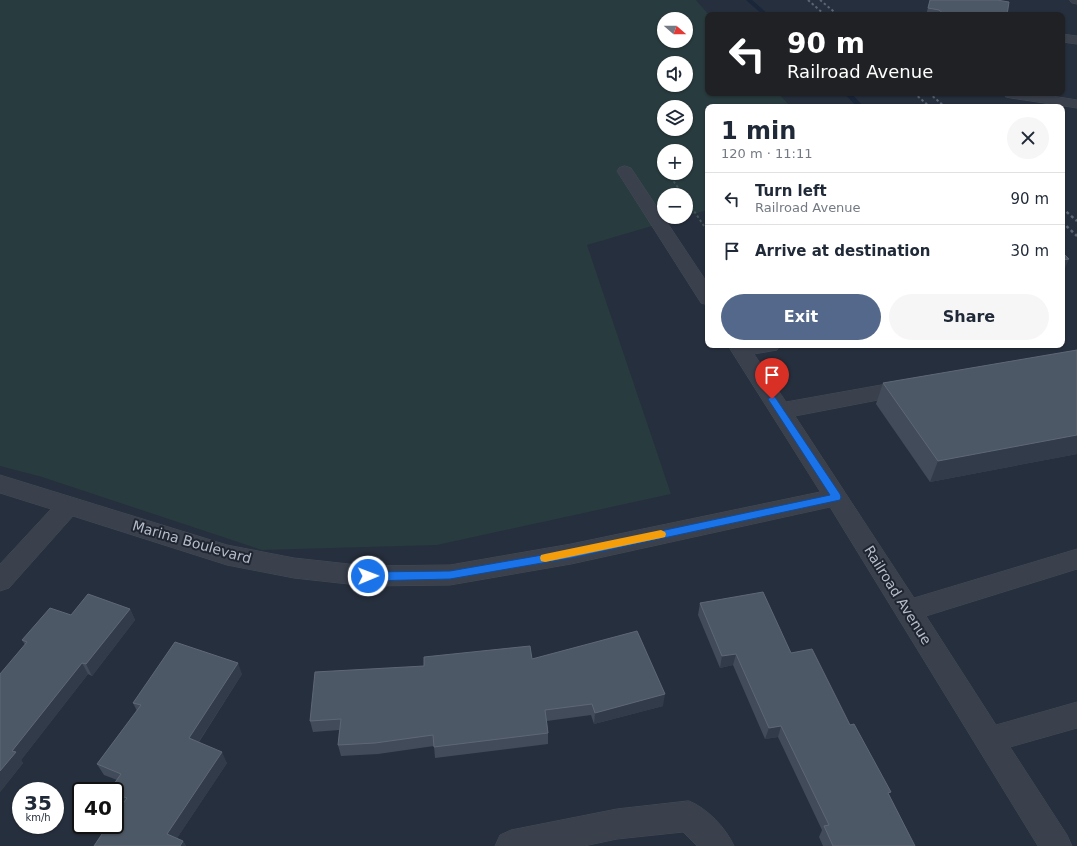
<!DOCTYPE html>
<meta charset="utf-8">
<style>
body{margin:0;font-family:"DejaVu Sans",sans-serif;background:#f6f6f7;color:#1f2937;height:100vh;display:flex;flex-direction:column;font-size:15px;white-space:nowrap}
*{box-sizing:border-box;margin:0}
p{font-size:13px;color:#747a83}
.icon{flex:none;width:22px;height:22px;fill:none;stroke:currentColor;stroke-width:2;stroke-linecap:round;stroke-linejoin:round}
.map{position:relative;flex:1;overflow:hidden}
.details{position:absolute;left:705px;top:104px;width:360px;height:244px;display:flex;flex-direction:column;background:#fff;border-radius:8px;box-shadow:0 1px 3px #0004}
.details>*{flex:none}
.banner{position:absolute;left:705px;top:12px;width:360px;height:84px;border-radius:8px;box-shadow:0 1px 3px #0004;background:#202124;color:#fff;overflow:hidden}
.needle{width:26px;rotate:110deg}
.fabs{position:absolute;left:657px;top:12px;display:grid;gap:8px}
.fabs a{display:grid;place-items:center;width:36px;height:36px;border-radius:50%;background:#fff;box-shadow:0 1px 3px #0004;font-size:20px}
.speed{position:absolute;left:12px;top:782px;display:flex;gap:8px;font-size:20px;font-weight:700;text-align:center}
.speed>*{display:grid;place-content:center;width:52px;height:52px;border-radius:50%;background:#fff;box-shadow:0 1px 3px #0004;line-height:1}
.speed small{font-size:10px;font-weight:400}
.speed .limit{border:2px solid #111;border-radius:6px;background:#fff;color:#111}
.pin{position:absolute;display:grid;place-items:center;width:34px;height:34px;color:#fff;margin:-41px -17px;border-radius:50% 50% 50% 0;rotate:-45deg;box-shadow:0 0 4px #0007}
.pin .icon{rotate:45deg}
.me{position:absolute;width:44px;margin:-22px;rotate:89deg;stroke-linejoin:round;filter:drop-shadow(0 0 3px #0008)}
.turn{display:flex;align-items:center;gap:14px;height:84px;padding:0 16px;font-size:18px}
.turn .icon{width:52px;height:52px;stroke-width:2.5}
.turn b{display:block;font-size:28px;line-height:34px}
.round{display:grid;place-items:center;flex:none;width:42px;height:42px;border-radius:21px;background:#f6f6f7}
.headline{display:flex;align-items:center;justify-content:space-between;height:68px;padding:0 16px}
h1{font-size:24px;font-weight:800;line-height:30px}
.action{display:flex;gap:8px;margin-top:auto;padding:8px 16px}
.action a{flex:1;height:46px;border-radius:24px;background:#53688b;color:#fff;font-size:16px;font-weight:800;line-height:46px;text-align:center}
.action a+a{background:#f6f6f7;color:#1f2937}
ul{padding:0;list-style:none}
li{display:flex;align-items:center;gap:12px;height:52px;padding:0 16px;border-top:1px solid #e0e1e3}
li div{flex:1}
li b{display:block;font-size:15px}
li em{font-style:normal}
.map>svg:first-child{display:block}
</style>
<div class="map">
<svg width="1077" height="846" viewBox="0 0 1077 846">
<rect width="100%" height="100%" fill="#262f3d"/>
<!-- green -->
<path fill="#283b3e" fill-rule="evenodd" d="M0,0H696L709,15L708,93H778L791,107H708V210L686,216V195H664V217H683L587,245L671,494L437,545L262,550L42,477L0,466ZM664,19H686V41H664ZM664,63H686V85H664ZM664,107H686V129H664ZM664,151H686V173H664Z"/>
<g fill="none" stroke-linecap="round" stroke-linejoin="round">
<!-- stream -->
<g fill="#1a263a" fill-rule="evenodd">
<polygon points="746,0 752,0 769,15 763,15"/>
<polygon points="844,93 851,93 864,107 857,107"/>
</g>
<defs>
<g id="minor">
<polygon points="1070,0 1077,0 1077,4 1072,3"/>
<polygon points="1062,34 1077,36 1077,44 1062,42"/>
<polygon points="1004,93 1034,93 1077,100 1077,108 1011,98 1006,97"/>
<polygon points="625,166 631,168 708,284 708,305 701,303 617,171 619,168"/>
<polygon points="728,345 780,345 777,350 754,354 786,402 909,380 916,382 920,387 916,392 909,394 795,416 914,598 1077,549 1077,569 926,616 996,725 1077,702 1077,728 1010,747 1067,835 1072,846 1038,846 830,507 571,564 450,585 367,586 294,578 227,565 73,516 9,588 0,591 0,564 51,509 0,493 0,475 227,545 294,558 367,566 450,565 571,544 820,492"/>
<path d="M689,801C707,808 726,828 734,846H697L683,832L617,839L584,846H495L500,835L511,830L617,809Z"/>
</g>
</defs>
<!-- minor casing -->
<use href="#minor" stroke="#434a56" stroke-width="1"/>
<!-- path -->
<g stroke="#415356" stroke-width="2" stroke-dasharray="2.5 2.5" stroke-linecap="butt">
<polyline points="668,173 683,195"/>
<polyline points="686,199 708,232"/>
</g>
<!-- minor -->
<use href="#minor" fill="#3a414d" fill-rule="evenodd"/>
<!-- rail-far1 -->
<g stroke="#5c6573" stroke-width="2" stroke-dasharray="2.5 2.5" stroke-linecap="butt">
<polyline points="808,0 825,15"/>
<polyline points="820,0 838,15"/>
<polyline points="914,93 930,107"/>
<polyline points="929,93 945,107"/>
</g>
<!-- rail -->
<g stroke="#5c6573" stroke-width="2.5" stroke-dasharray="3 3" stroke-linecap="butt">
<polyline points="1062,208 1077,221"/>
<polyline points="1062,222 1077,236"/>
</g>
</g>
<!-- wall -->
<g fill="#414b5a">
<polygon points="930,0 997,0 1007,15 926,15"/>
<polygon points="1077,350 1077,454 930,482 876,404 883,383"/>
<polygon points="700,603 791,653 850,725 889,795 915,846 823,846 819,837 822,830 778,737 765,739 733,665 720,668 698,615"/>
<polygon points="130,609 135,620 92,676 88,674 21,760 23,763 0,792 25,645 22,640 71,615"/>
<polygon points="532,659 663,706 594,724 591,715 547,721 548,733 548,744 435,758 434,746 378,754 341,756 338,745 339,730 313,732 310,721 424,666"/>
<polygon points="242,674 199,742 227,763 177,838 183,841 186,846 94,846 123,805 115,801 115,791 117,780 104,775 97,764 137,711 133,703"/>
</g>
<!-- shaded-wall -->
<g fill="#313b4a">
<polygon points="1069,259 1062,275 1062,260"/>
<polygon points="1077,435 1077,454 930,482 938,461"/>
<polygon points="130,609 135,620 92,676 86,664"/>
<polygon points="736,654 733,665 720,668 722,656"/>
<polygon points="82,663 88,674 21,760 23,763 0,792 0,771 12,751"/>
<polygon points="238,663 242,674 194,749 189,738"/>
<polygon points="665,694 663,706 594,724 595,713"/>
<polygon points="781,726 778,737 765,739 769,728"/>
<polygon points="222,752 227,763 173,844 167,834"/>
<polygon points="183,841 186,846 180,846"/>
</g>
<!-- building -->
<g fill="#4d5866" stroke="#5e6775">
<polygon points="930,0 997,0 1009,2 1007,15 945,15 939,10 928,8"/>
<polygon points="1062,252 1069,259 1062,260"/>
<polygon points="1077,350 1077,435 938,461 883,383"/>
<polygon points="763,592 791,653 812,649 850,725 854,724 891,792 888,793 915,846 833,846 824,826 829,825 781,726 769,728 736,654 722,656 700,603"/>
<polygon points="88,594 130,609 86,664 82,663 12,751 16,752 0,771 0,674 27,642 22,640 50,608 71,615"/>
<polygon points="637,631 665,694 595,713 592,704 545,710 548,733 434,747 433,735 375,743 338,745 341,719 310,721 315,672 424,666 424,657 530,646 532,659"/>
<polygon points="175,642 238,663 189,738 222,752 167,834 183,841 180,846 94,846 108,825 115,825 115,815 127,798 115,794 115,791 109,791 121,774 97,764 141,705 133,703"/>
</g>
<!-- route -->
<polygon fill="#1a73e8" stroke="#114b97" points="772,396 775,397 840,494 841,497 840,500 571,558 450,579 368,581 364,579 362,576 364,573 368,572 450,571 571,550 830,495 768,399"/>
<!-- slow -->
<polygon fill="#f59e0b" points="661,530 665,532 666,534 665,537 661,538 545,562 541,561 540,558 541,555 545,554"/>
<g text-anchor="middle" stroke-width="4" stroke-linejoin="round" paint-order="stroke">
<!-- street labels -->
<g font-size="14" fill="#b6bcc8" stroke="#1f2632">
<text transform="translate(192 542) rotate(16)" y="5">Marina Boulevard</text>
<text transform="translate(898 595) rotate(58)" y="5">Railroad Avenue</text>
</g>
</g>
</svg>
<div class="fabs">
<a><svg class="needle" viewBox="-14 -14 28 28"><path d="M0-13l5 13h-10z" fill="#e53935"/><path d="M0 13l5-13h-10z" fill="#747a83"/></svg></a>
<a><svg class="icon" aria-label="sound" viewBox="0 0 24 24"><path d="M4 9h4l5-4v14l-5-4H4zM17 9q2 3 0 6"/></svg></a>
<a><svg class="icon" aria-label="layers" viewBox="0 0 24 24"><path d="M12 4l9 5-9 5-9-5zM3 14l9 5 9-5"/></svg></a>
<a>+</a>
<a>−</a>
</div>
<div class="speed"><div>35<small>km/h</small></div><div class="limit">40</div></div>
<div class="pin" style="left:772px;top:399px;background:#d93025"><svg class="icon" aria-label="arrive" viewBox="0 0 24 24"><path d="M6 21V4h12l-3 4 3 4H6"/></svg></div>
<svg class="me" style="left:368px;top:576px" viewBox="-20 -20 40 40"><circle r="17" fill="#1a73e8" stroke="#fff" stroke-width="3"/><path d="M0-11L8 9 0 5-8 9z" fill="#fff"/></svg>
<div class="banner">
<div class="turn"><svg class="icon" aria-label="left" viewBox="0 0 24 24"><path d="M17 20v-9H6M10 6l-5 5 5 5"/></svg><div><b>90 m</b>Railroad Avenue</div></div>
</div>
<section class="details">
<div class="headline"><div><h1>1 min</h1><p>120 m · 11:11</p></div><a class="round"><svg class="icon" aria-label="close" viewBox="0 0 24 24"><path d="M6 6l12 12M18 6L6 18"/></svg></a></div>
<ul>
<li><svg class="icon" aria-label="left" viewBox="0 0 24 24"><path d="M17 20v-9H6M10 6l-5 5 5 5"/></svg><div><b>Turn left</b><p>Railroad Avenue</p></div><em>90 m</em></li>
<li><svg class="icon" aria-label="arrive" viewBox="0 0 24 24"><path d="M6 21V4h12l-3 4 3 4H6"/></svg><div><b>Arrive at destination</b></div><em>30 m</em></li>
</ul>
<div class="action"><a>Exit</a><a>Share</a></div>
</section>
</div>
